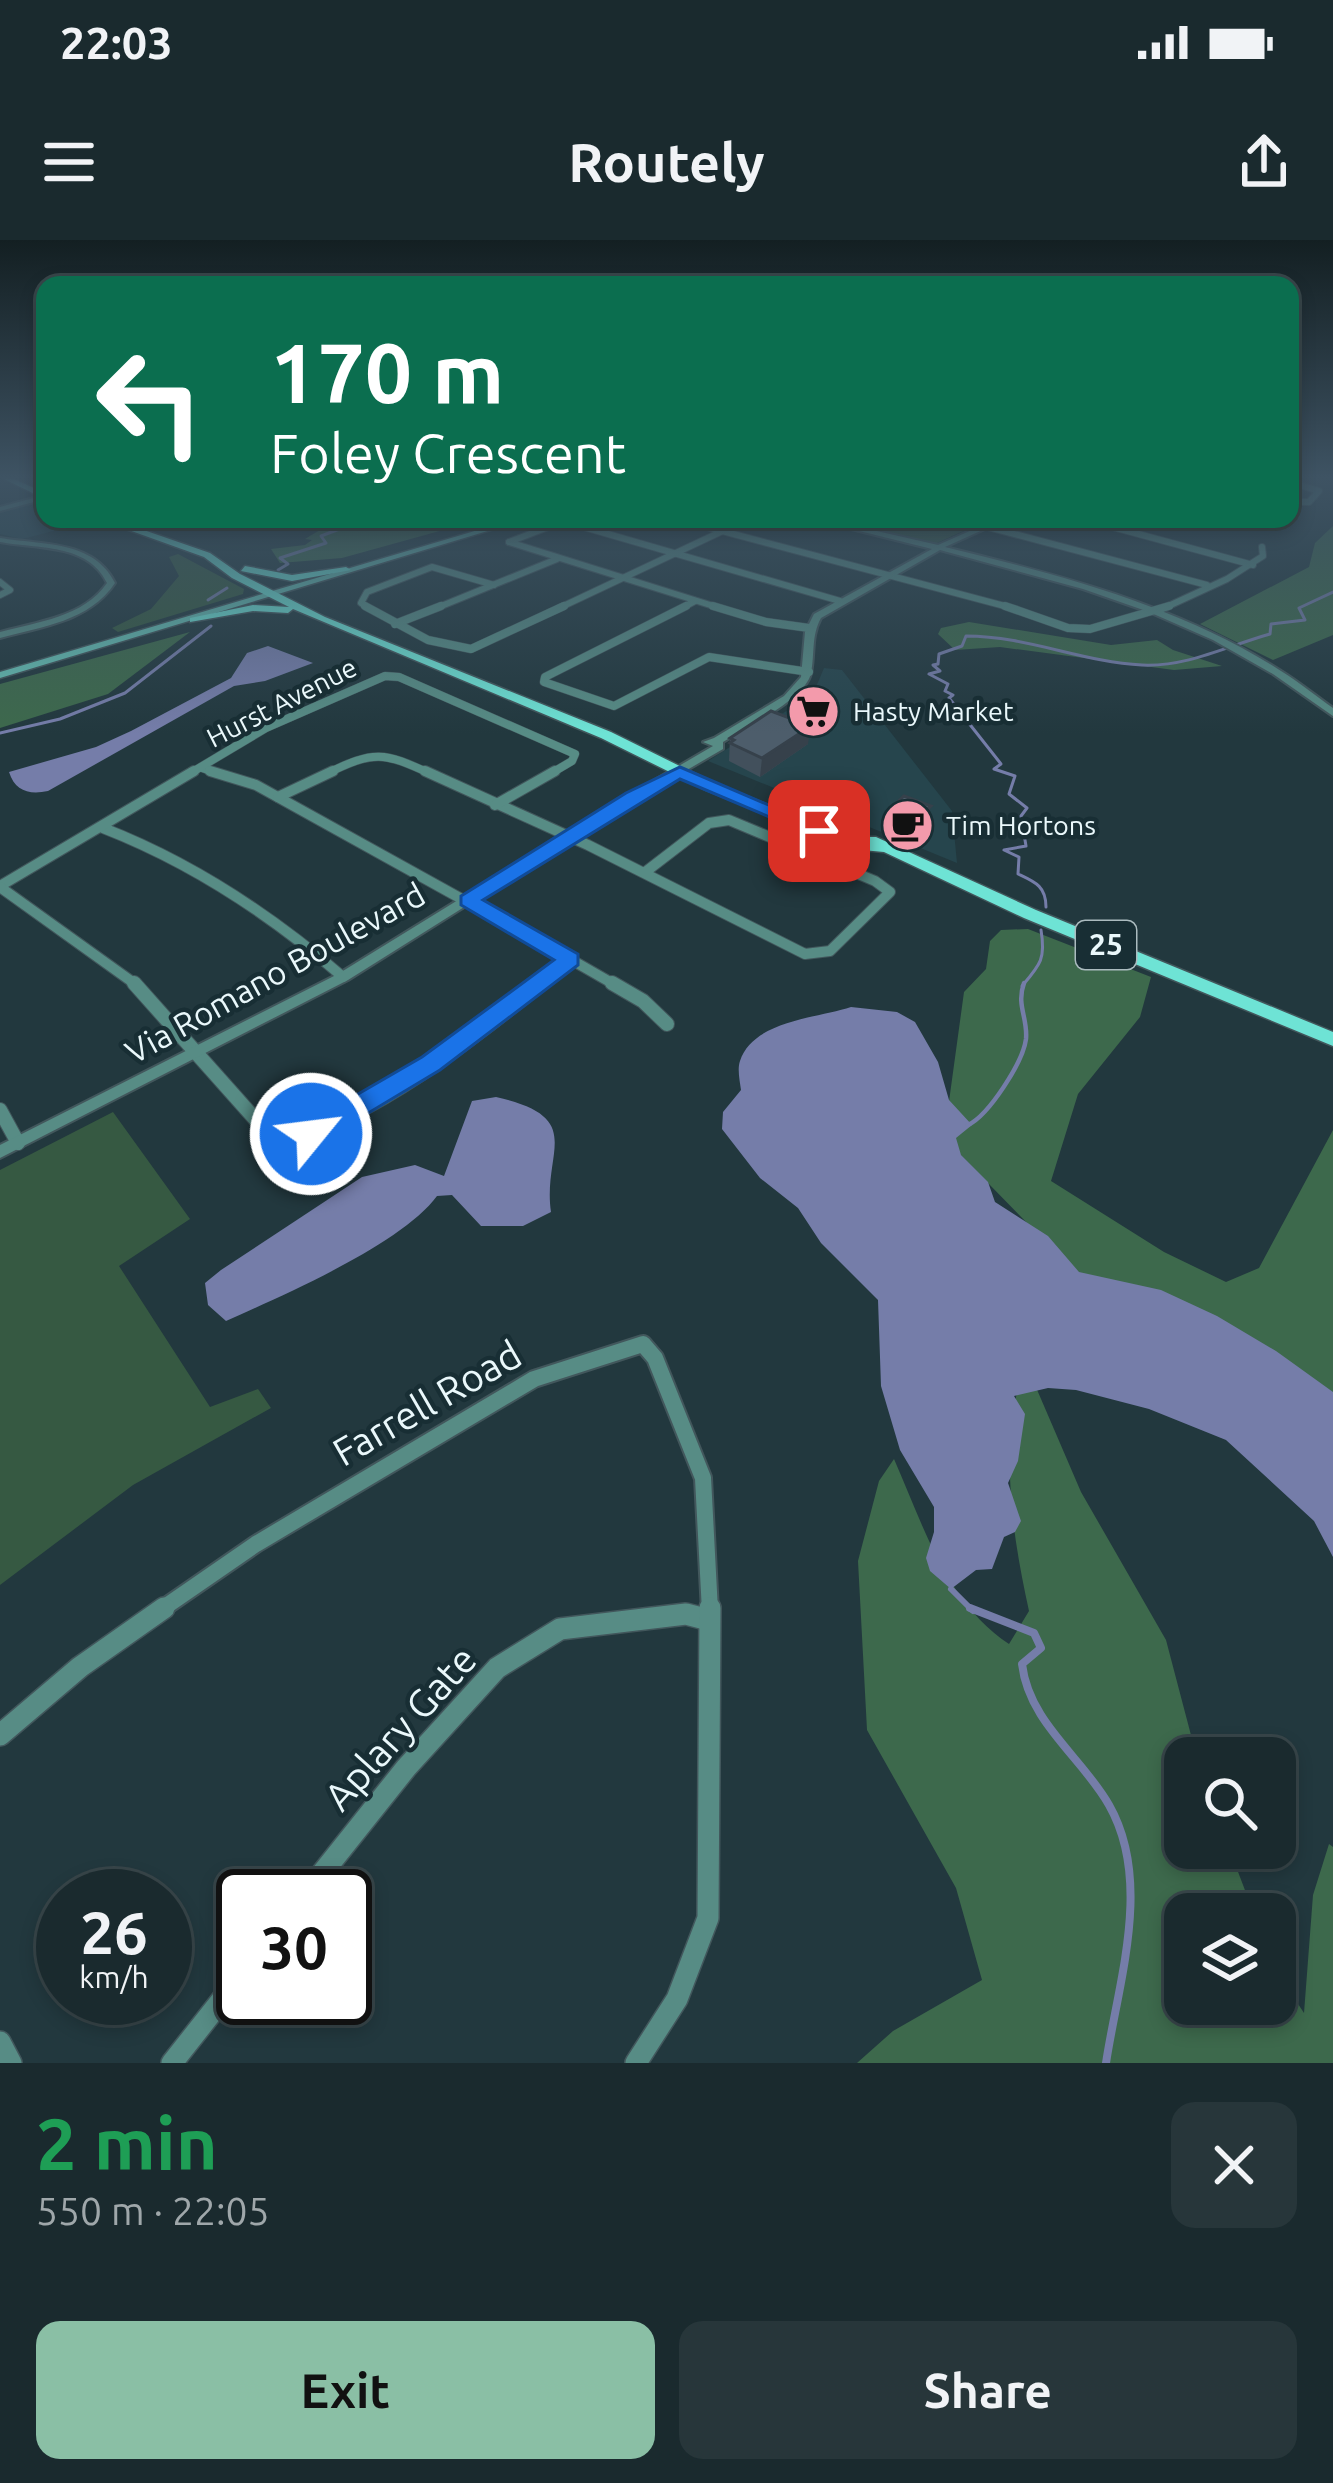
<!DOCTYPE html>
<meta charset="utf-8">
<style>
body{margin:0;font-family:Ubuntu,sans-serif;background:#27363a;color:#f1f3f6;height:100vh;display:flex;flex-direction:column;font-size:45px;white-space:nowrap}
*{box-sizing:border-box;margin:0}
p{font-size:39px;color:#9fa7aa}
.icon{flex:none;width:66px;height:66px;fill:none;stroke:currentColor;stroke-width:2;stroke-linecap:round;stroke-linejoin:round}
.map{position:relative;height:1823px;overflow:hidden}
.side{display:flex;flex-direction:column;background:#1a2a2e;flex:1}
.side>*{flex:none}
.hud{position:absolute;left:36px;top:36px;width:1263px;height:252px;border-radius:24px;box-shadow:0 6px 18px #0003,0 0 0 3px #38464a;background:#0b6e4f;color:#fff;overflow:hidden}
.tools{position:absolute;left:1164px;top:1497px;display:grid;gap:24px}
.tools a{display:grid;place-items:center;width:132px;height:132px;border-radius:24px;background:#1a2a2e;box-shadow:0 6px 18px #0003,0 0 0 3px #38464a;font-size:60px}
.speed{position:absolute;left:36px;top:1629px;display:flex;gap:24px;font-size:60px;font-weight:700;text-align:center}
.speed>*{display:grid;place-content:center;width:156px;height:156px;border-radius:50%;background:#1a2a2e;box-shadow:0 6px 18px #0003,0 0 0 3px #38464a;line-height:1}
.speed small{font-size:30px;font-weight:400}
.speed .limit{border:6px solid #111;border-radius:18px;background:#fff;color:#111}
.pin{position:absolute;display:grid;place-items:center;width:102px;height:102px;color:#fff;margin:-51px;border-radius:24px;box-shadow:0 6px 18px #0006}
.me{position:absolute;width:132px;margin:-66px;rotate:61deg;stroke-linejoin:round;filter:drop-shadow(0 0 9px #0008)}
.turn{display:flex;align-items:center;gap:42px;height:252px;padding:0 36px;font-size:54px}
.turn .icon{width:156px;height:156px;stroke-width:2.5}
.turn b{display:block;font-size:84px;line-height:102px}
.round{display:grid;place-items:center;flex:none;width:126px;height:126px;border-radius:24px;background:#27363a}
.overview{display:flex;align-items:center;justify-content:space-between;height:204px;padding:0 36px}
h1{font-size:72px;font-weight:700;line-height:90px;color:#1e9e55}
.primary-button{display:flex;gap:24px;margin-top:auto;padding:24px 36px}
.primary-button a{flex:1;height:138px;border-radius:24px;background:#8abfa5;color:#111;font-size:48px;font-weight:700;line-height:138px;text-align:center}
.primary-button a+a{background:#27363a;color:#f1f3f6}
.status{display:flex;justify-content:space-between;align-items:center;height:84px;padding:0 60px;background:#1a2a2e;direction:ltr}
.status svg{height:33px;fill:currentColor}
header{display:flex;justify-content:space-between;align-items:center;height:156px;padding:0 36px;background:#1a2a2e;font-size:54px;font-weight:700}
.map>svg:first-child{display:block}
</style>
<div class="status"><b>22:03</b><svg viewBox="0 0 49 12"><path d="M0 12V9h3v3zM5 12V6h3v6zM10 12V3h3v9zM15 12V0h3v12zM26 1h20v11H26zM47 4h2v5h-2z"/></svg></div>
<header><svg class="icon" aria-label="menu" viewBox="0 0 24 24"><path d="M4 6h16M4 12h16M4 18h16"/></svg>Routely<svg class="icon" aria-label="share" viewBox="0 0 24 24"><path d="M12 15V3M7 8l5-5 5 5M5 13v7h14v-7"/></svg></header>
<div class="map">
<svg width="1333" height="1823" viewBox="0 0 1333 1823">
<rect width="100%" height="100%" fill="#22383e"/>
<!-- built -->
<g fill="#26454d">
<polygon points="45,260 45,279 97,280 22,299 0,294 0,272"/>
<polygon points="824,428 842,430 952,571 957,623 708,521 813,454"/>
</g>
<!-- green -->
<g fill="#365942">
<polygon points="833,279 989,279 935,304"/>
<polygon points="178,314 244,349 243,354 118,392 112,388 151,369 179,336 169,317"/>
<polygon points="113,872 190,979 119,1026 210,1167 258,1149 271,1168 133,1245 0,1345 0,930"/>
</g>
<!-- forest -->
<g fill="#3d694c">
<polygon points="338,279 483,279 342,318 280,323 271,309 305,305 312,300 305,299"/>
<polygon points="1333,286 1333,395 1273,420 1200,384 1309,327 1315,303"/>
<polygon points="969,382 1111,405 1157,400 1173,410 1222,426 1174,430 1000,407 955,410 938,394 941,388"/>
<polygon points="190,392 108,454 0,488 0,444"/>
<polygon points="1028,689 1151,737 1140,777 1078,854 1051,941 1164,1012 1226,1042 1259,1028 1333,890 1333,1199 1074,1031 944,898 964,752 986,729 990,701 1001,690"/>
<path d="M1035,1145L1081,1252L1166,1400L1197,1518H1185V1608H1229L1254,1674H1185V1764H1275V1729L1304,1773L1313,1655L1329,1604L1333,1607V1823H857L893,1791L982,1740L956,1648L867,1490L858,1321L879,1241L894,1219C924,1287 946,1362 1009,1404L1029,1371C1013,1298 1002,1226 1017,1152Z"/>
</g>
<!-- water -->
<g fill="#757da9">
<path d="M268,406L313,423L265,441L234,446L48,551C29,555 15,551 9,532L96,507L131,491L231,438L247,413Z"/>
<path d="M851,767L897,772L915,782L938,822L949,860L972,885L956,898L961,915L988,942L995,962L1048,996L1079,1032L1161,1050L1217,1076L1276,1111L1333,1152V1317L1314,1281L1226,1200L1149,1169L1076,1150L1048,1148L1014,1156L1025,1174L1018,1221L1008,1243L1021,1281L1015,1292L1004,1297L992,1329L976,1330L951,1349L930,1331L926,1318L934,1292V1267L900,1210L881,1146L878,1060L821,1003L798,968L760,938L722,889L723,872L741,850C740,842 737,829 740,821C753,780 819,778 851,767Z"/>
<path d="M496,857C588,878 542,911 551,972L523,986H481L452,955L437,956C402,1004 282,1056 226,1081L208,1065L205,1043L221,1030L362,937L415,925L444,936L472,861Z"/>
</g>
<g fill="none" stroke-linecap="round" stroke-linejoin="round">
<!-- stream-far3 -->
<g stroke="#757da9" stroke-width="3">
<polyline points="278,330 288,324 280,318 326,303 321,296 366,279"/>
<polyline points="208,360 227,348"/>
<polyline points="0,493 60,479 125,453 211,386"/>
<path d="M1046,667C1046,646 1035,642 1018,634L1019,617L1004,610L1026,606L1021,576L1027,568L1009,554L1015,536L994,529L1001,524L949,458L953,455L945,451L948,444L929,434L940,431L933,425L938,424L939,414L962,406L966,396C1027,396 1082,422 1142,425C1188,427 1227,406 1270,394L1271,384L1305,380L1299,368L1333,352"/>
<path d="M1022,746C1040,725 1046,719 1041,690"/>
</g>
<!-- stream-far2 -->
<path stroke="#757da9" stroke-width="4.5" d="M968,885C989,875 1023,822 1026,799C1028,778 1016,765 1024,743"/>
<!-- stream-far1 -->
<polyline stroke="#757da9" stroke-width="6" points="951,1349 973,1371"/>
<!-- stream -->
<path stroke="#757da9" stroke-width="8" d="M970,1368L1034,1393L1041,1408L1022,1424C1029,1483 1082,1517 1109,1565C1153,1642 1118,1743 1106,1823"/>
<defs>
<g id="minor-far5">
<polyline points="1290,242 1319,251 1309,262 1290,262"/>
<polyline points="230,279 244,284 266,279"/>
<polyline points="677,279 1016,369"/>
<polyline points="1083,279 1253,325"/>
<polyline points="563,281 840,361"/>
<polyline points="984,286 1207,345"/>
<polyline points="509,302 723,369"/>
<polyline points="509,302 569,279"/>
<polyline points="0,342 10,350 0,355"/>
<polyline points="370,369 361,363 367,352 432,327 494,345"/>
<polyline points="434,369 557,319"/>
<polyline points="557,369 748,279"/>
<polyline points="680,369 695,361"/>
<polyline points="1162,369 1227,339 1263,316 1262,307"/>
</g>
<g id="minor-far4">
<polyline points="365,366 428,400 471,409 564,366"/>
<polyline points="686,366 545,437 544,442 614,466 709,417 809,432"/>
<polyline points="713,366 766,382 809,388"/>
<polyline points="1005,366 1068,388 1090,389 1169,366"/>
<polyline points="395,384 441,366"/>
<polyline points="202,528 220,534"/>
<polyline points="189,534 266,488 385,436 399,437 575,514 572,521 550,534"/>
<path d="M326,534C375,510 383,512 431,534"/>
</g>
<g id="minor-far3">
<polyline points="210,531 256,545 570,719 538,746"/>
<polyline points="425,531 588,605 805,714 830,711 890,652 875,641 729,580 709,583 644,633"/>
<polyline points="278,557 333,531"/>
<polyline points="495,565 555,531"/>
<path d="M103,588C193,623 270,674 343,737"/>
<polyline points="0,646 194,531"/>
<polyline points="0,647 138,746"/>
<polyline points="570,719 617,746"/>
</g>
<g id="minor-far2">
<path d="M134,743L272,898L284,903C380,872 464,805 542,743"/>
<polyline points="612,743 643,761 667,784"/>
<polyline points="0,870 18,903"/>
</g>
<polyline id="minor-far1" points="159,1371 256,1304 534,1139 643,1104 655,1118 703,1238 710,1371"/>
<g id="minor">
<polyline points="0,1495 80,1427 164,1368"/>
<polyline points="304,1656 406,1528 497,1428 560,1389 686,1374 709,1380"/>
<polyline points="0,1802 11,1823"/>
<polyline points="172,1823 243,1733"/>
<polyline points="636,1823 677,1759 708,1678 710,1368"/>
</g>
<g id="tertiary">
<polygon points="45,255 45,259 0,271 0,267"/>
<path d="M811,279H824L938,305L997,279H1007L945,307C1060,335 1180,366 1281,431C1299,442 1316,456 1333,468V476L1273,434L1213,400L1149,372L1083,349L940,310L821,378C811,396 815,413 811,433C806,459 745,488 723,502V509L620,569L348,740L0,918V905L338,734L612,565L713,506L703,502L714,498L784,456L801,437L805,392L814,374L932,309Z"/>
<path d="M0,298C42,305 94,300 115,343C90,381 41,387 0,398V392C37,382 84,377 107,343C88,303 37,309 0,302Z"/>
</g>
<polygon id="secondary" points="515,279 527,279 0,438 0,432"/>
<g id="primary">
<polygon points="4,239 14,239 45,253 45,259"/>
<polygon points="98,279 112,279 210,313 240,334 325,377 611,492 714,543 859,602 865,602 866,597 876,597 1036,670 1333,792 1333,806 1024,678 884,612 851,609 704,549 601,498 293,369 288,373 253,371 190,382 190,378 253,365 289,367 232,338 204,317"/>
<polygon points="245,326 292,335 346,327 351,330 292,341 241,331"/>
</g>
</defs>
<!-- minor-far5 casing -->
<use href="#minor-far5" stroke="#42575c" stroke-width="8"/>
<!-- minor-far4 casing -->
<use href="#minor-far4" stroke="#42575c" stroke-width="9"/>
<!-- minor-far3 casing -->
<use href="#minor-far3" stroke="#42575c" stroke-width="12"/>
<!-- minor-far2 casing -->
<use href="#minor-far2" stroke="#42575c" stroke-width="16"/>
<!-- minor-far1 casing -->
<use href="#minor-far1" stroke="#42575c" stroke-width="20"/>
<!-- minor casing -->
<use href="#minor" stroke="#42575c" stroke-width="24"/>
<!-- tertiary casing -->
<use href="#tertiary" stroke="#42575c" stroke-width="4"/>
<!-- secondary casing -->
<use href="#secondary" stroke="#42575c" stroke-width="3"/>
<!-- primary casing -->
<use href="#primary" stroke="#42575c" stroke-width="3"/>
<!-- minor-far5 -->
<use href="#minor-far5" stroke="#578c85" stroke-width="6"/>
<!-- minor-far4 -->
<use href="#minor-far4" stroke="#578c85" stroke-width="8"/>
<!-- minor-far3 -->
<use href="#minor-far3" stroke="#578c85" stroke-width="10"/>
<!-- minor-far2 -->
<use href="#minor-far2" stroke="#578c85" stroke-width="14"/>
<!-- minor-far1 -->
<use href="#minor-far1" stroke="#578c85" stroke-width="16"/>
<!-- minor -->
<use href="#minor" stroke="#578c85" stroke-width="21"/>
<!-- tertiary -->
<use href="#tertiary" fill="#578c85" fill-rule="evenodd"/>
<!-- secondary -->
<use href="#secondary" fill="#65bdb2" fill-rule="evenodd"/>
<!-- primary -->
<use href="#primary" fill="#6ee3d5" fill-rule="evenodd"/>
</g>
<!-- wall -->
<g fill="#42505c">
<polygon points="730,498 808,504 760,537 729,521"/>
<polygon points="904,556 926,585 913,596 888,586 892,567"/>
</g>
<!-- shaded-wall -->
<g fill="#36414b">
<polygon points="811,486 808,504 760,537 762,518"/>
<polygon points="931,566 926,585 913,596 918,577"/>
</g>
<!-- building -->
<g fill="#4d5d6b" stroke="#36414b" stroke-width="3">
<polygon points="771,471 811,486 762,518 730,503 734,500 730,498"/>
<polygon points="904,556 931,566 918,577 892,567"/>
</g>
<!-- sky -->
<linearGradient id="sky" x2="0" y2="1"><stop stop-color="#131f22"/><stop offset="0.48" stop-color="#3e5363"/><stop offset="1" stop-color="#3e5363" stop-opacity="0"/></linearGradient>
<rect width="1333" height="494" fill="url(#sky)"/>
<!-- route -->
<polygon fill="#1a73e8" stroke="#114b97" stroke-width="3" points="680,527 829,591 812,595 680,539 483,660 578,714 578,725 440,830 320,902 301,902 297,894 301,887 422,817 554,720 461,665 461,656 626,553"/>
<!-- icons -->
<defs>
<symbol id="supermarket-disc" viewBox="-11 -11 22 22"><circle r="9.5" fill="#f39aab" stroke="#182e34"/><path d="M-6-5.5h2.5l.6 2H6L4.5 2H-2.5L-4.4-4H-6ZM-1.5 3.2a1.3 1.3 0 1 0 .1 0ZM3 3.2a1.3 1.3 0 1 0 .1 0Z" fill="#111"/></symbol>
<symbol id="cafe-disc" viewBox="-11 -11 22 22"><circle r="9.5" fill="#f39aab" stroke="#182e34"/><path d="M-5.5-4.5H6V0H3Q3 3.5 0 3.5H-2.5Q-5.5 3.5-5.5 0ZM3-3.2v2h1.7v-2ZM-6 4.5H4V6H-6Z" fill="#111"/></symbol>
</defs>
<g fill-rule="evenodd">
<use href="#supermarket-disc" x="784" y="442" width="59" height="59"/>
<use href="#cafe-disc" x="878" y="556" width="59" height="59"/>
</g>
<g text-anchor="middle" stroke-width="9" stroke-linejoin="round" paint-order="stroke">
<!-- far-street labels -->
<g font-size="27" fill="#eaf8fb" stroke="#182e34">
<text transform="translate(282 463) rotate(-27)" y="9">Hurst Avenue</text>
</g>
<!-- far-poi labels -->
<g font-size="27" fill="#eaf8fb" stroke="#182e34" text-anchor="start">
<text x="853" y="481">Hasty Market</text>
<text x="946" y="595">Tim Hortons</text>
</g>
<!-- shield labels -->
<rect fill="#182e34" stroke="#abbbbf" stroke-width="3" x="1076" y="681" width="60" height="48" rx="9"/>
<g font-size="30" font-weight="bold" fill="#eaf8fb">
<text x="1106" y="715">25</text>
</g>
<!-- street labels -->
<g font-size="33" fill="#eaf8fb" stroke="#182e34">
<text transform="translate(275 733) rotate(-29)" y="12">Via Romano Boulevard</text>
</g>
<!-- near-street labels -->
<g font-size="39" fill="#eaf8fb" stroke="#182e34">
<text transform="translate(427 1163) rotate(-30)" y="14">Farrell Road</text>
<text transform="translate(400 1488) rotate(-48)" y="14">Aplary Gate</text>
</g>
</g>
</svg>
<div class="tools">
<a><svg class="icon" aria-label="search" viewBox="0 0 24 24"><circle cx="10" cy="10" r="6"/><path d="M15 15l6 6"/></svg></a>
<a><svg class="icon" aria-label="layers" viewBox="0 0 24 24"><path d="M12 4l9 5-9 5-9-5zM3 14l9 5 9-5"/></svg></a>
</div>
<div class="speed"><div>26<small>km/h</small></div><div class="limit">30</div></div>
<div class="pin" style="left:819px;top:591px;background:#d93025"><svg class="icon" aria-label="arrive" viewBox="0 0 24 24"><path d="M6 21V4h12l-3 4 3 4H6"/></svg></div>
<svg class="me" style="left:311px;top:894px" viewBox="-20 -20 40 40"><circle r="17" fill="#1a73e8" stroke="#fff" stroke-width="3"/><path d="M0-11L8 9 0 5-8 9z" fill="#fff"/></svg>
<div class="hud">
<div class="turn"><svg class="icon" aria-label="left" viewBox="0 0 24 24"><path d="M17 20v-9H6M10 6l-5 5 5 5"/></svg><div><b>170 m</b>Foley Crescent</div></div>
</div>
</div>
<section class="side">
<div class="overview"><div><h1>2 min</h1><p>550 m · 22:05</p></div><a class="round"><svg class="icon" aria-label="close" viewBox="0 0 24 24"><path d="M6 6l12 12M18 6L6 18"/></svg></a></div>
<div class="primary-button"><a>Exit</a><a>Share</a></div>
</section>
